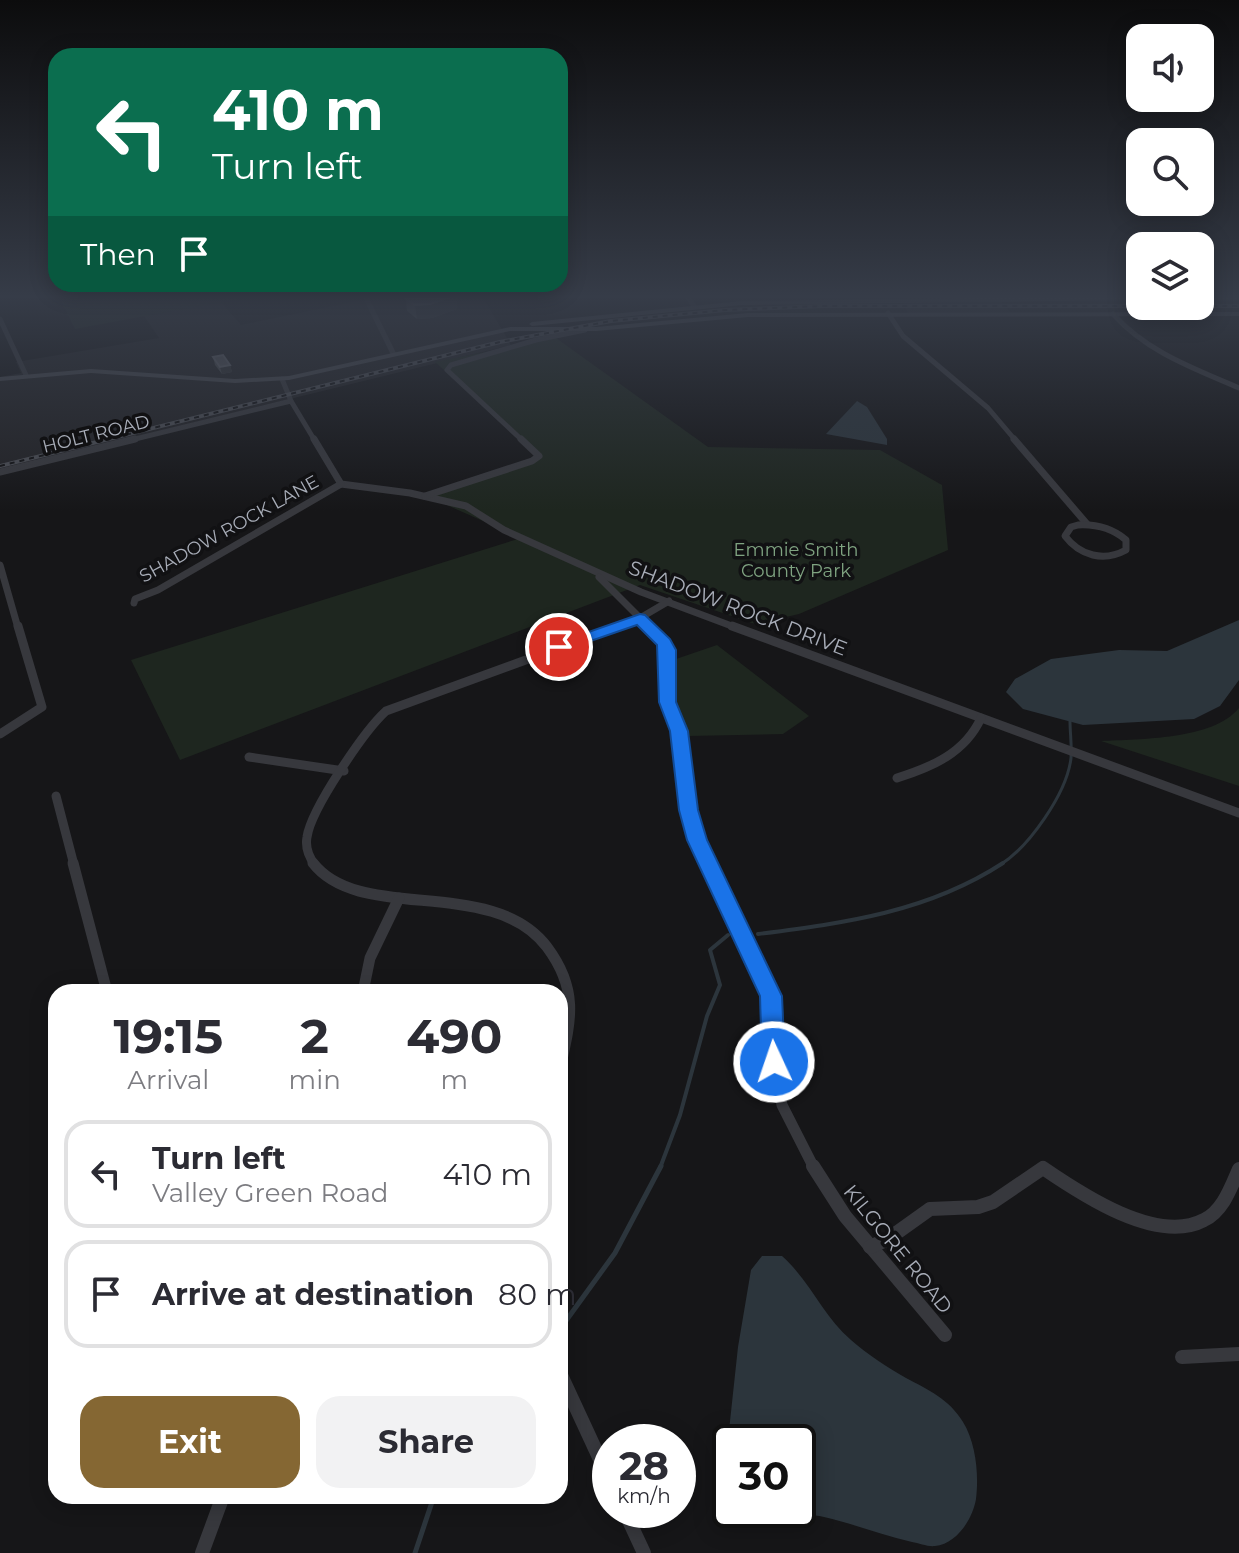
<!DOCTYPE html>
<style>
body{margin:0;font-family:Montserrat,sans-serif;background:#f2f2f3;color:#2b2b33;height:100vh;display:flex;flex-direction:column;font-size:30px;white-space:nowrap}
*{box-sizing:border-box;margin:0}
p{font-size:26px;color:#7c7c81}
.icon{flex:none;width:44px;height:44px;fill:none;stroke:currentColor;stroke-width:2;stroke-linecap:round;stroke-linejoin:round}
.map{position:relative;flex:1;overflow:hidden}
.panel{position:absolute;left:48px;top:984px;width:520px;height:520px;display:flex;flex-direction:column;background:#fff;border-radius:24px;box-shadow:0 4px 20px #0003}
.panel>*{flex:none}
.guide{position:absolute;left:48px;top:48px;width:520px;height:244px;border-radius:24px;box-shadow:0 4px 20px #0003;background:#0b6e4f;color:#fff;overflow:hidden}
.tools{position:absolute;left:1126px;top:24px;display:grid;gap:16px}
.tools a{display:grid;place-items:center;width:88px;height:88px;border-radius:16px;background:#fff;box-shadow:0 4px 20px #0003;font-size:40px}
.speed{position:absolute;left:592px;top:1424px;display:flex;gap:16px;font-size:40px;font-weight:700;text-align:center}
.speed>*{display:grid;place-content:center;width:104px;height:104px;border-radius:50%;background:#fff;box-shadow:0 4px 20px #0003;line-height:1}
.speed small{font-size:20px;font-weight:400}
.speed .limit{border:4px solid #111;border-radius:12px;background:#fff;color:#111}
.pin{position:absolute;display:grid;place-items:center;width:68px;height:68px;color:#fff;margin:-34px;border:4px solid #fff;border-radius:50%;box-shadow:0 2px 8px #0007}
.me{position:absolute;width:88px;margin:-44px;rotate:357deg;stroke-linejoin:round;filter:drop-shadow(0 0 6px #0008)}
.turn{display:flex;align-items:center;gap:28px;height:168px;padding:0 32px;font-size:36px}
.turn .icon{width:104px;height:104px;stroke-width:2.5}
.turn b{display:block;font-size:56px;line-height:68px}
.then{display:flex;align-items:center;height:76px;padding:0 32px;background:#0003;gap:16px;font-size:30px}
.eta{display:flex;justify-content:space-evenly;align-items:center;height:136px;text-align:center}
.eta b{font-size:48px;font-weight:700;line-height:56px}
.primary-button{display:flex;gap:16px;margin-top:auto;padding:16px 32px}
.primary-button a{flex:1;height:92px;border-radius:24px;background:#856733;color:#fff;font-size:32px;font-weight:700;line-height:92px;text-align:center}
.primary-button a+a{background:#f2f2f3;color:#2b2b33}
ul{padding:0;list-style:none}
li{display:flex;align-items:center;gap:24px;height:108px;margin:0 16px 12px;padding:0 16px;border:4px solid #e1e1e2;border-radius:24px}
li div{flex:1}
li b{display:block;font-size:30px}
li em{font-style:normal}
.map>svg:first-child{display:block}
</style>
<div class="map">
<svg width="1239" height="1553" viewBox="0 0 1239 1553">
<rect width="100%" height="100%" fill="#161618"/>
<!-- built -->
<g fill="#222225">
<polygon points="391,294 481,294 511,345 0,470 0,377 21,373 16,362 159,338 144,316 221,302 241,325"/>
<polygon points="900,294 995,294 1012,314 908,314"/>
</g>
<!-- green -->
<g fill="#1e261f">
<polygon points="63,294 265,294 75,329 58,295"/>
<polygon points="556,338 708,447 880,450 942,485 948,550 799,614 755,624 640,585 180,760 131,660 521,538 422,494 542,456 435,362"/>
<polygon points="717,645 809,716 783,734 688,736 674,701 676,659"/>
<path d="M1239,708V786L1101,741C1139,739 1213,740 1239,708Z"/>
</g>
<!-- water -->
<g fill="#2c353c">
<polygon points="857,401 867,407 887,439 887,445 826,434"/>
<polygon points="1239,620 1239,680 1220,706 1194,719 1083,725 1023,709 1006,692 1015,679 1051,659 1119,650 1167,651"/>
<path d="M762,1256H782C810,1281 823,1316 851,1340C867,1354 888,1368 906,1378C929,1390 949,1399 963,1422C976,1443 979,1475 976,1499C973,1518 957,1544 935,1546C928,1547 919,1543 912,1542C882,1535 854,1524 824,1517C801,1512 781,1521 759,1510H798V1442H730V1469L727,1449L738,1347L751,1270Z"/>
</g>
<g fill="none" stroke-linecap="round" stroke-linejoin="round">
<!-- stream-far2 -->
<path stroke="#2c353c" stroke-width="3" d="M1000,865C1029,847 1067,793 1071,758C1072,746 1070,733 1070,721"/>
<!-- stream-far1 -->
<g stroke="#2c353c" stroke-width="4">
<path d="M758,934C845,923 928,912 1003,863"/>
<polyline points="660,1168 680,1115 707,1016 720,985 710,950 728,935"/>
</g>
<!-- stream -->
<g stroke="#2c353c" stroke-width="5">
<polyline points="560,1329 615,1253 661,1166"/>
<polyline points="415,1553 434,1496"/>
</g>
<!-- minor-far4 -->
<g stroke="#37383d" stroke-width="5">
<polyline points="685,294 694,306"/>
<polyline points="888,313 903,336 988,408 1016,441"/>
<path d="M1113,314C1147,352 1193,368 1239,388"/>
<polyline points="0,319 26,375"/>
<polyline points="282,379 291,401 315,441"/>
<polyline points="127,441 291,401"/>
<polyline points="523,441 447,370 451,365 536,340 585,330"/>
</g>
<!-- minor-far3 -->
<g stroke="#37383d" stroke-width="7">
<polyline points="314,439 341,484 410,493 466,506 504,530 641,592 737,628"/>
<polyline points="1014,439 1087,524"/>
<polyline points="0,472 135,439"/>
<polyline points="425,496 532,461 539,456 521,439"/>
<path d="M1078,525C1097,524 1112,528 1126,540V550C1104,562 1080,556 1065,536L1071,527Z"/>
<polyline points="0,565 18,628"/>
<polyline points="599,577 650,628"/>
<polyline points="134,603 135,599 158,590 341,484"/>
<polyline points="614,628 640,618 669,601"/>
</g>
<!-- minor-far2 -->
<g stroke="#37383d" stroke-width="9">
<polyline points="648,626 668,650 668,702 679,731 689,810 697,840 709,865"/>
<polyline points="732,626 1239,813"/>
<polyline points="0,734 42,707 18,626"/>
<polyline points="249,757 344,771"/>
<path d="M897,778C932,767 965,753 981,718"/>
<polyline points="56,796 74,865"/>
<path d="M315,865C308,856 305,848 307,837C311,809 365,730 386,711L619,626"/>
</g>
<!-- minor-far1 -->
<g stroke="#37383d" stroke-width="11">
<polyline points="73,863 107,992"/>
<path d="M313,863C360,924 493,875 547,947C579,990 571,1020 560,1068"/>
<polyline points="708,863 771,996 774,1062 782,1105 814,1168"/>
<polyline points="363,992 370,958 399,898"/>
</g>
<!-- minor -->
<g stroke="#37383d" stroke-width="14">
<polyline points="813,1166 845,1216 945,1335"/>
<path d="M870,1247L888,1239L930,1209L978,1207L993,1202L1043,1168C1081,1194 1157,1245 1204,1220C1223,1211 1231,1187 1239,1169"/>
<polyline points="1182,1357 1239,1354"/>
<polyline points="560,1373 610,1481"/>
<polyline points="624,1510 644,1553"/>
<polyline points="202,1553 223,1496"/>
</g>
<!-- tertiary -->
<polygon fill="#37383d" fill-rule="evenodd" points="364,294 370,294 370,300 397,355 396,356 391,355 364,300"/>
<!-- secondary -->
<g fill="#45474d" fill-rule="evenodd">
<polygon points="1140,296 1140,300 742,305 532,326 529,324 532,322 742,301"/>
<polygon points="1239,296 1239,300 1200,301 1200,297"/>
<polygon points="1239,312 1239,316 748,317 596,331 510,331 289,380 235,383 91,373 0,381 0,377 91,369 235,379 289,376 510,327 596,327 748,313"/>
</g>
<defs>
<polyline id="rail" points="0,466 500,342 611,321 725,310 822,306 1239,306"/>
</defs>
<!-- rail casing -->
<use href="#rail" stroke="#4a4c52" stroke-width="4"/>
<!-- rail -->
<use href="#rail" stroke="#111113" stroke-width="2" stroke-dasharray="5" stroke-linecap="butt"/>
</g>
<!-- wall -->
<g fill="#47494d">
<polygon points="405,294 456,295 457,309 432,318 417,319 407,311"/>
<polygon points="213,357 230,365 232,372 222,374 215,365"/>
</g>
<!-- shaded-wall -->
<g fill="#2f3033">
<polygon points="456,295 457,309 432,318 417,319 415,305"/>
<polygon points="230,365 232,372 222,374 220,367"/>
</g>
<!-- building -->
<g fill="#525359" stroke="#5f6168" stroke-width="2">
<polygon points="405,294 453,294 456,295 430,304 415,305 405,298 410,297"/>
<polygon points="223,355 230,365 220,367 213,357"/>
</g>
<!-- sky -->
<linearGradient id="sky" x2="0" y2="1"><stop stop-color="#0c0c0d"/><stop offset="0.58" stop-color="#363c48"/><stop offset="1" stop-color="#363c48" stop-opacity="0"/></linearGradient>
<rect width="1239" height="511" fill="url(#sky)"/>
<!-- route -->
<polygon fill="#1a73e8" stroke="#114b97" stroke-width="2" points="640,614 645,615 670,639 676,650 676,702 688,731 698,810 707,840 782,996 785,1062 782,1070 774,1073 765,1070 762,1062 760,996 687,840 679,810 670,731 659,702 657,645 637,625 559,652 551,647 554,644"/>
<g text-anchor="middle" stroke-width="7" stroke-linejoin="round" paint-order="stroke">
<!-- far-street labels -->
<g font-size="18" fill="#a8adb8" stroke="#111113">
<text transform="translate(96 434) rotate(-14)" y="6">HOLT ROAD</text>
<text transform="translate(229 529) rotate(-29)" y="6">SHADOW ROCK LANE</text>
</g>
<!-- far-park labels -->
<g font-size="18" fill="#7fa381" stroke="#111113">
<text x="796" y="556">Emmie Smith<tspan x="796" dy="21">County Park</tspan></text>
</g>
<!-- street labels -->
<g font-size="20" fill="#a8adb8" stroke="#111113">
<text transform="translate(738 608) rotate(21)" y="7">SHADOW ROCK DRIVE</text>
<text transform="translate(898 1249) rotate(51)" y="7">KILGORE ROAD</text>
</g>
</g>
</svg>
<div class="tools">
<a><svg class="icon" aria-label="sound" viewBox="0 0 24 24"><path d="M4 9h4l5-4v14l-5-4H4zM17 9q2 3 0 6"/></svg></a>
<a><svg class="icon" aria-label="search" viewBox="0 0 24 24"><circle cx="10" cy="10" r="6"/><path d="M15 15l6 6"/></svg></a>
<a><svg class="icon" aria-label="layers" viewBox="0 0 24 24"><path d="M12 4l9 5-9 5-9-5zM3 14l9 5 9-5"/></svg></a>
</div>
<div class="speed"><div>28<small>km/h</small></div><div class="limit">30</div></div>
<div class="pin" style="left:559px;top:647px;background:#d93025"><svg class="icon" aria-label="arrive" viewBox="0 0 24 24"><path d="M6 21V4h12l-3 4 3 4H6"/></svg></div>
<svg class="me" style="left:774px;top:1062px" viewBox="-20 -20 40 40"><circle r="17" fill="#1a73e8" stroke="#fff" stroke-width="3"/><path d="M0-11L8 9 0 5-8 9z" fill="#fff"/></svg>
<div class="guide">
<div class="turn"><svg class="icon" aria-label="left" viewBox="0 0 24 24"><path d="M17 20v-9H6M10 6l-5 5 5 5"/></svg><div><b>410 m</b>Turn left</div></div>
<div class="then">Then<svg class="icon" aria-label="arrive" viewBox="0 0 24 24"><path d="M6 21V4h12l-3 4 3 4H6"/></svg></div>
</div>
<section class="panel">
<div class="eta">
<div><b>19:15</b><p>Arrival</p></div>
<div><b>2</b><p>min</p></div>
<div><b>490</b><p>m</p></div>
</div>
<ul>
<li><svg class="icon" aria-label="left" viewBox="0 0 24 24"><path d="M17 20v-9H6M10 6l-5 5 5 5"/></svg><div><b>Turn left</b><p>Valley Green Road</p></div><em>410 m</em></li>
<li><svg class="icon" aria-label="arrive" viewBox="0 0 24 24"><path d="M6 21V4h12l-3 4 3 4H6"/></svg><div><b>Arrive at destination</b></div><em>80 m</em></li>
</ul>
<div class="primary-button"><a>Exit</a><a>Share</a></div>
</section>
</div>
